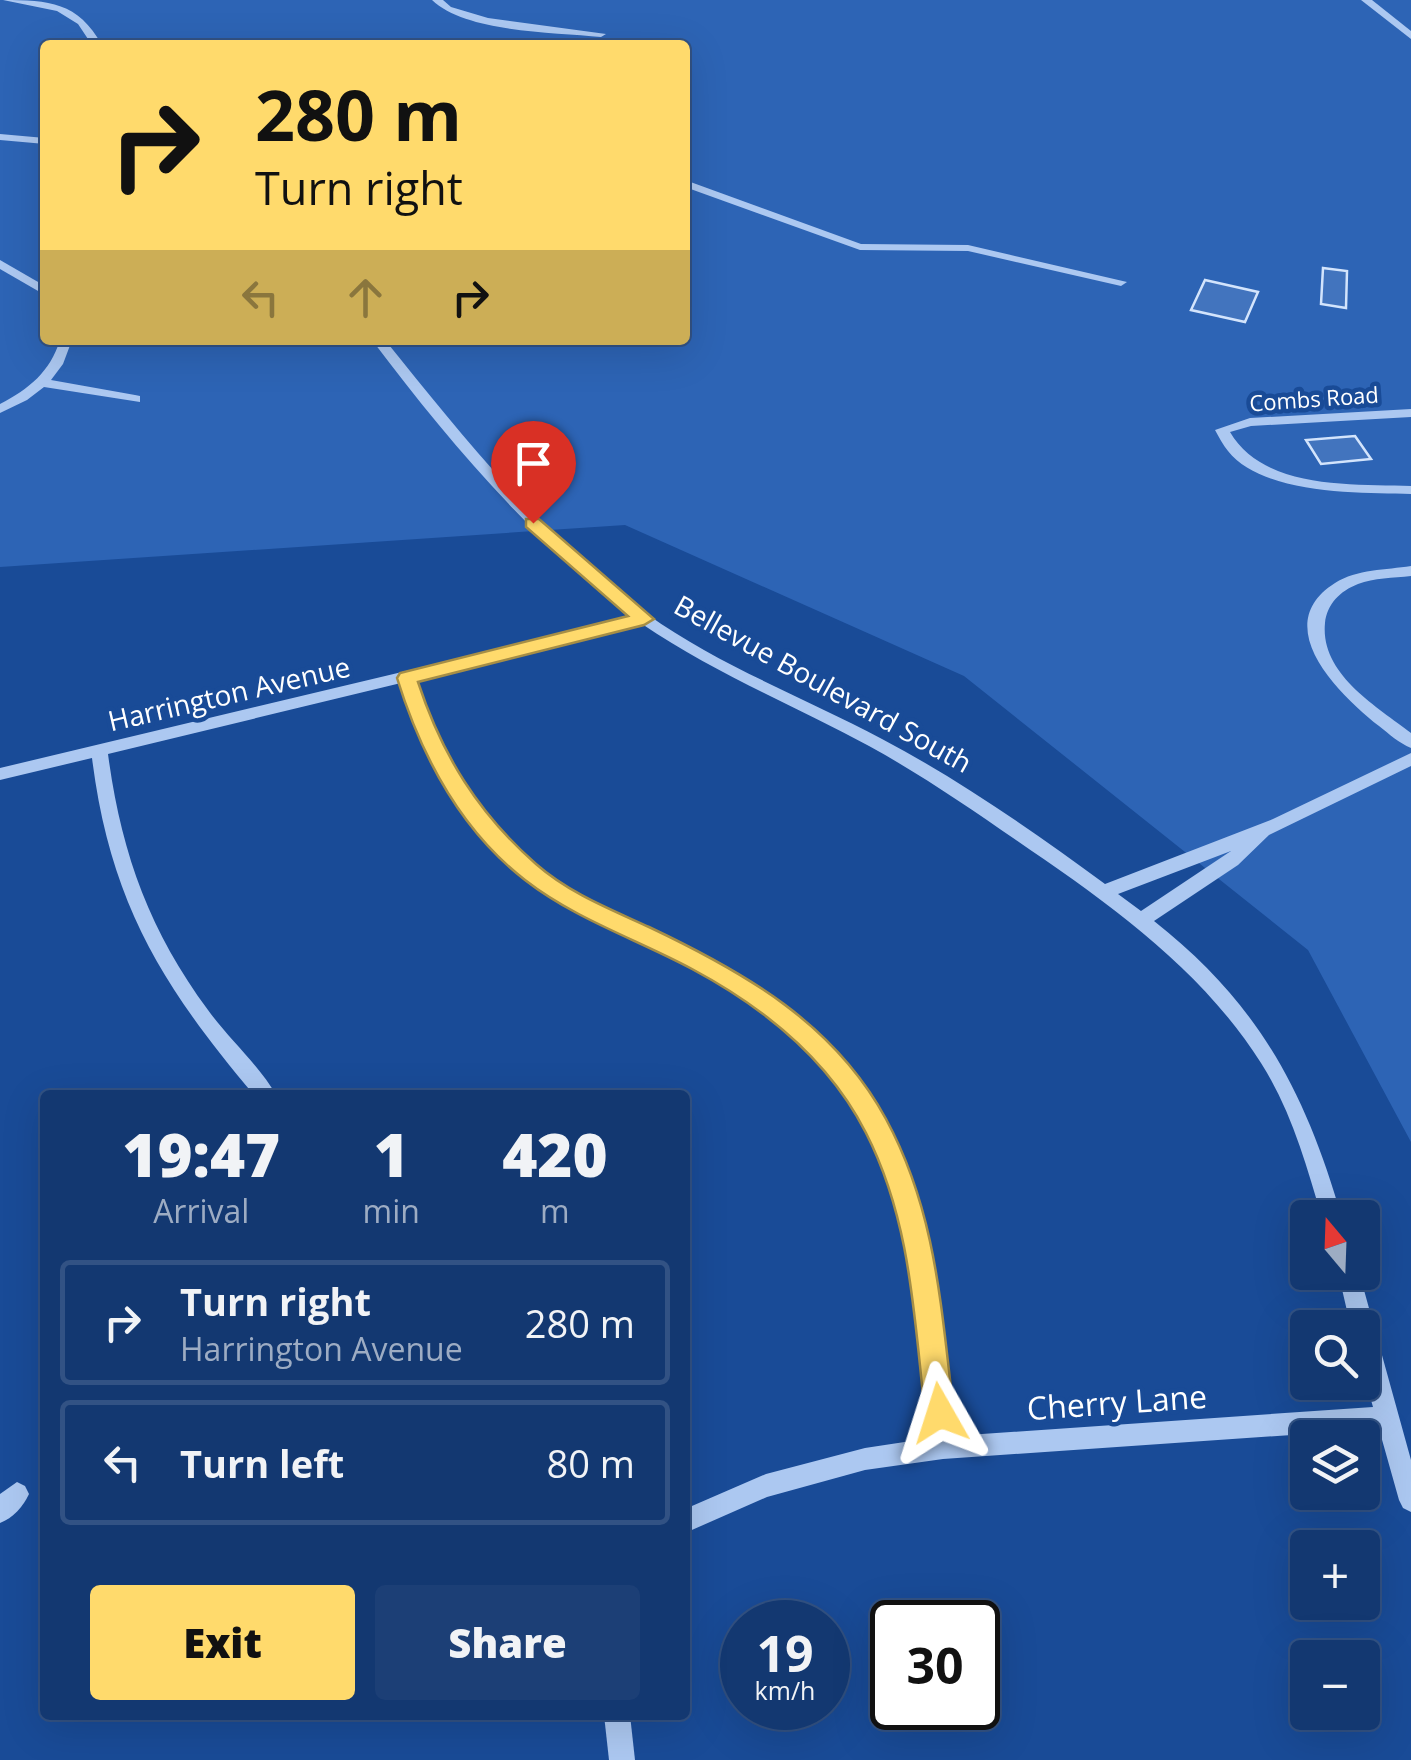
<!DOCTYPE html>
<meta charset="utf-8">
<style>
body{margin:0;font-family:"Open Sans",sans-serif;background:#1c3f76;color:#f1f3f6;height:100vh;display:flex;flex-direction:column;font-size:38px;white-space:nowrap}
*{box-sizing:border-box;margin:0}
p{font-size:32px;color:#9dacc3}
.icon{flex:none;width:55px;height:55px;fill:none;stroke:currentColor;stroke-width:2;stroke-linecap:round;stroke-linejoin:round}
.map{position:relative;flex:1;overflow:hidden}
.drawer{position:absolute;left:40px;top:1090px;width:650px;height:630px;display:flex;flex-direction:column;background:#133871;border-radius:10px;box-shadow:0 10px 40px #0002,0 0 0 2px #325284}
.drawer>*{flex:none}
.hud{position:absolute;left:40px;top:40px;width:650px;height:305px;border-radius:10px;box-shadow:0 10px 40px #0002,0 0 0 2px #325284;background:#ffda6c;color:#111;overflow:hidden}
.needle{width:65px;rotate:341deg}
.fabs{position:absolute;left:1290px;top:1200px;display:grid;gap:20px}
.fabs a{display:grid;place-items:center;width:90px;height:90px;border-radius:10px;background:#133871;box-shadow:0 10px 40px #0002,0 0 0 2px #325284;font-size:50px}
.speed{position:absolute;left:720px;top:1600px;display:flex;gap:20px;font-size:50px;font-weight:700;text-align:center}
.speed>*{display:grid;place-content:center;width:130px;height:130px;border-radius:50%;background:#133871;box-shadow:0 10px 40px #0002,0 0 0 2px #325284;line-height:1}
.speed small{font-size:25px;font-weight:400}
.speed .limit{border:5px solid #111;border-radius:15px;background:#fff;color:#111}
.pin{position:absolute;display:grid;place-items:center;width:85px;height:85px;color:#fff;margin:-102px -42px;border-radius:50% 50% 50% 0;rotate:-45deg;box-shadow:0 0 10px #0007}
.pin .icon{rotate:45deg}
.me{position:absolute;width:110px;margin:-55px;rotate:354deg;stroke-linejoin:round;filter:drop-shadow(0 0 8px #0008)}
.turn{display:flex;align-items:center;gap:35px;height:210px;padding:0 50px;font-size:45px}
.turn .icon{width:130px;height:130px;stroke-width:2.5}
.turn b{display:block;font-size:70px;line-height:85px}
.lanes{display:flex;align-items:center;height:95px;padding:0 50px;background:#0003;justify-content:center;gap:50px;direction:ltr}
.lanes .off{opacity:.35}
.eta{display:flex;justify-content:space-evenly;align-items:center;height:170px;text-align:center}
.eta b{font-size:60px;font-weight:800;line-height:70px}
.cta{display:flex;gap:20px;margin-top:auto;padding:20px 50px}
.cta a{flex:1;height:115px;border-radius:10px;background:#ffda6c;color:#111;font-size:40px;font-weight:800;line-height:115px;text-align:center}
.cta a+a{background:#1c3f76;color:#f1f3f6}
ul{padding:0;list-style:none}
li{display:flex;align-items:center;gap:30px;height:125px;margin:0 20px 15px;padding:0 30px;border:5px solid #325284;border-radius:10px}
li div{flex:1}
li b{display:block;font-size:38px}
li em{font-style:normal}
.map>svg:first-child{display:block}
</style>
<div class="map">
<svg width="1411" height="1760" viewBox="0 0 1411 1760">
<rect width="100%" height="100%" fill="#194b97"/>
<!-- green -->
<path fill="#2d64b5" fill-rule="evenodd" d="M0,0H1411V1142L1308,950L964,676L625,525L0,567ZM45,45H685V340H45Z"/>
<!-- building -->
<g fill="#4274be" stroke="#d3e4fc" stroke-width="2.5">
<polygon points="1323,268 1347,271 1346,308 1321,304"/>
<polygon points="1205,280 1258,292 1245,322 1191,310"/>
<polygon points="1355,436 1371,459 1321,464 1306,440"/>
</g>
<g fill="none" stroke-linecap="round" stroke-linejoin="round">
<!-- minor -->
<g fill="#acc8f1" fill-rule="evenodd">
<path d="M3,0C49,0 78,2 102,45H92L78,24L57,11Z"/>
<path d="M432,0H443L451,7L488,18L606,34L601,37C554,32 467,33 432,0Z"/>
<polygon points="1361,0 1372,0 1411,31 1411,39"/>
<polygon points="0,134 45,138 45,144 0,140"/>
<polygon points="685,180 861,244 968,245 1127,282 1121,286 968,251 860,250 685,187"/>
<polygon points="0,260 45,286 45,295 0,269"/>
<path d="M60,340H72L63,364L51,380L135,395L140,396V402L44,387L27,400L0,413V404C29,389 50,372 60,340Z"/>
<path d="M372,340H385C464,438 544,539 647,614C719,666 804,697 882,739C960,780 1034,832 1105,884L1273,819L1411,753V766L1269,835L1238,865L1154,921C1259,1004 1305,1091 1342,1218H1322C1306,1164 1291,1110 1261,1063C1200,967 1108,903 1016,840C968,807 920,774 869,746C793,705 714,673 642,624L415,679C441,752 475,818 536,867C585,907 646,928 703,955C769,988 827,1034 868,1095C936,1195 942,1320 953,1436L1373,1407L1362,1369V1328H1351L1338,1272H1359L1411,1460V1512L1403,1508L1399,1500L1379,1429L943,1459L865,1470L767,1497L685,1533V1509L766,1474L865,1448L931,1438C922,1337 918,1228 871,1135C833,1061 766,1004 692,967C636,939 575,918 525,878C462,828 426,757 401,683L108,754C121,852 149,930 208,1010C228,1038 260,1066 276,1095H254C162,986 110,902 92,758L0,780V768L632,617C532,539 448,441 372,340ZM1231,851L1141,911L1118,894Z"/>
<path d="M1411,409V417L1251,426L1230,432C1264,490 1352,484 1411,486V494C1360,493 1263,495 1228,451C1223,445 1219,437 1215,430L1250,418Z"/>
<path d="M1411,566V576C1393,578 1374,578 1358,584C1340,591 1327,604 1325,623C1320,674 1376,706 1411,733V748C1399,743 1389,734 1379,726C1341,696 1267,626 1335,583C1357,569 1386,570 1411,566Z"/>
<path d="M17,1482L25,1486L29,1494C23,1507 13,1518 0,1523V1494Z"/>
<polygon points="604,1715 630,1715 635,1760 609,1760"/>
</g>
</g>
<!-- route -->
<path fill="#ffda6c" stroke="#a68e46" stroke-width="2.5" d="M526,519H539L654,619L644,625L418,682C442,755 478,813 536,864C569,893 610,909 649,927C744,972 834,1023 886,1119C937,1213 941,1310 954,1413L950,1424L940,1428L929,1424L925,1413C914,1317 911,1221 866,1133C829,1060 763,1007 692,969C636,939 575,919 525,880C459,829 421,755 397,678L400,673L628,616L526,527Z"/>
<g text-anchor="middle" stroke-width="9" stroke-linejoin="round" paint-order="stroke">
<!-- far-street labels -->
<g font-size="22" fill="#fff" stroke="#194b97">
<text transform="translate(1314 399) rotate(-4)" y="8">Combs Road</text>
</g>
<!-- street labels -->
<g font-size="28" fill="#fff" stroke="#194b97">
<text transform="translate(823 684) rotate(29)" y="10">Bellevue Boulevard South</text>
<text transform="translate(229 694) rotate(-13)" y="10">Harrington Avenue</text>
</g>
<!-- near-street labels -->
<g font-size="32" fill="#fff" stroke="#194b97">
<text transform="translate(1117 1403) rotate(-4)" y="11">Cherry Lane</text>
</g>
</g>
</svg>
<div class="fabs">
<a><svg class="needle" viewBox="-14 -14 28 28"><path d="M0-13l5 13h-10z" fill="#e53935"/><path d="M0 13l5-13h-10z" fill="#9dacc3"/></svg></a>
<a><svg class="icon" aria-label="search" viewBox="0 0 24 24"><circle cx="10" cy="10" r="6"/><path d="M15 15l6 6"/></svg></a>
<a><svg class="icon" aria-label="layers" viewBox="0 0 24 24"><path d="M12 4l9 5-9 5-9-5zM3 14l9 5 9-5"/></svg></a>
<a>+</a>
<a>−</a>
</div>
<div class="speed"><div>19<small>km/h</small></div><div class="limit">30</div></div>
<div class="pin" style="left:533px;top:523px;background:#d93025"><svg class="icon" aria-label="arrive" viewBox="0 0 24 24"><path d="M6 21V4h12l-3 4 3 4H6"/></svg></div>
<svg class="me" style="left:940px;top:1413px" viewBox="-20 -20 40 40"><path d="M0-17L14 15 0 8-14 15z" fill="#ffda6c" stroke="#fff" stroke-width="4"/></svg>
<div class="hud">
<div class="turn"><svg class="icon" aria-label="right" viewBox="0 0 24 24"><path d="M7 20v-9h11M14 6l5 5-5 5"/></svg><div><b>280 m</b>Turn right</div></div>
<div class="lanes"><svg class="icon off" aria-label="left" viewBox="0 0 24 24"><path d="M17 20v-9H6M10 6l-5 5 5 5"/></svg><svg class="icon off" aria-label="ahead" viewBox="0 0 24 24"><path d="M12 20V5M6 11l6-6 6 6"/></svg><svg class="icon" aria-label="right" viewBox="0 0 24 24"><path d="M7 20v-9h11M14 6l5 5-5 5"/></svg></div>
</div>
<section class="drawer">
<div class="eta">
<div><b>19:47</b><p>Arrival</p></div>
<div><b>1</b><p>min</p></div>
<div><b>420</b><p>m</p></div>
</div>
<ul>
<li><svg class="icon" aria-label="right" viewBox="0 0 24 24"><path d="M7 20v-9h11M14 6l5 5-5 5"/></svg><div><b>Turn right</b><p>Harrington Avenue</p></div><em>280 m</em></li>
<li><svg class="icon" aria-label="left" viewBox="0 0 24 24"><path d="M17 20v-9H6M10 6l-5 5 5 5"/></svg><div><b>Turn left</b></div><em>80 m</em></li>
</ul>
<div class="cta"><a>Exit</a><a>Share</a></div>
</section>
</div>
